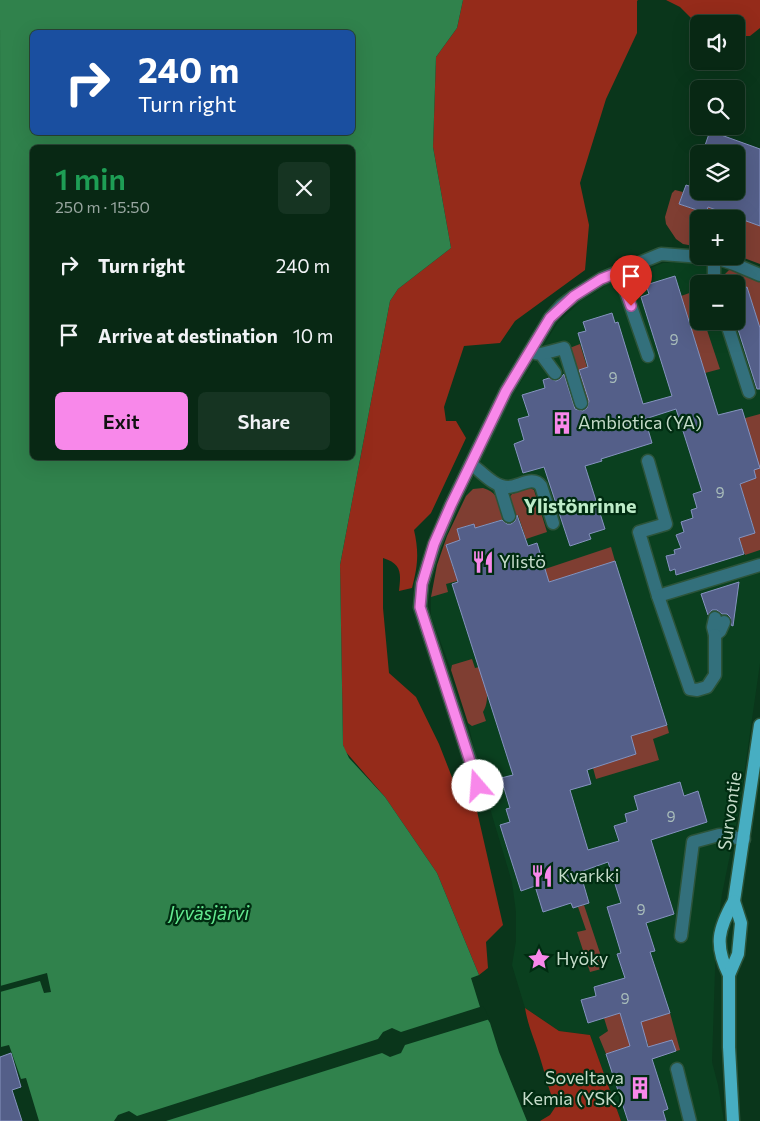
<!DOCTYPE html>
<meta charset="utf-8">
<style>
body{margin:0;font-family:Commissioner,sans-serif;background:#163422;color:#f1f3f6;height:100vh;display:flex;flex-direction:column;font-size:19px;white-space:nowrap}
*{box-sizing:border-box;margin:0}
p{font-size:16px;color:#98a6a0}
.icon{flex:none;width:28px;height:28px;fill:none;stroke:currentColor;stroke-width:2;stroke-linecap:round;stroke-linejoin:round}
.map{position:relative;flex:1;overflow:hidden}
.details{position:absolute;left:30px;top:145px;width:325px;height:315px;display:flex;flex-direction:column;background:#082814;border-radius:8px;box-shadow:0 5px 20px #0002,0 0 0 1px #294434}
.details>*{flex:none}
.banner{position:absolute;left:30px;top:30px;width:325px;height:105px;border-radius:8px;box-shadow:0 5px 20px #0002,0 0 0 1px #294434;background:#1a4fa0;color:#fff;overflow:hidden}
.controls{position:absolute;left:690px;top:15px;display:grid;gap:10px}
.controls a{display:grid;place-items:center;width:55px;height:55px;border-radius:8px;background:#082814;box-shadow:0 5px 20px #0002,0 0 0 1px #294434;font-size:25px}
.pin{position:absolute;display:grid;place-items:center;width:42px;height:42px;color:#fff;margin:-51px -21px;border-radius:50% 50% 50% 0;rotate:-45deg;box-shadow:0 0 5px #0007}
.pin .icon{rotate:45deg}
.me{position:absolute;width:55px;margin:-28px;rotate:342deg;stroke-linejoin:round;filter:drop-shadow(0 0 4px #0008)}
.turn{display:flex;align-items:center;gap:18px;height:105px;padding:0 25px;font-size:22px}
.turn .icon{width:65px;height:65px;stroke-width:2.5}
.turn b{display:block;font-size:35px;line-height:42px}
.round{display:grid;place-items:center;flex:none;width:52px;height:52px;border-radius:8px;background:#163422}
.overview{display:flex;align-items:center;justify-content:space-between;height:85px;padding:0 25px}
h1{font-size:30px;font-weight:600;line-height:38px;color:#1e9e55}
.cta{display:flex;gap:10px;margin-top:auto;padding:10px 25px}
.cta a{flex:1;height:58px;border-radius:8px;background:#f888ea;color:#111;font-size:20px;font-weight:600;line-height:58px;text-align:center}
.cta a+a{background:#163422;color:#f1f3f6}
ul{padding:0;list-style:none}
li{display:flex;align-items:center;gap:15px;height:70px;padding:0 25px}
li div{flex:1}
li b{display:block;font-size:19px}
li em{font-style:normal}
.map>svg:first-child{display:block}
</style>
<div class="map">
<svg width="760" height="1121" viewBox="0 0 760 1121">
<rect width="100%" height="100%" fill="#0a361b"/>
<!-- built -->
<path fill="#0a401f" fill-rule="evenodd" d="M691,261L736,270L760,282V663L739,810L722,894L716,939L712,1062L718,1085L724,1121H621L590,1035L559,1031L525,1008L512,965L516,941V912L512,882L483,785L468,723L451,670L431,616V597L437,565L447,536L496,427L514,393L558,322L581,301L609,284L663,263ZM699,284H736V321H699Z"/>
<!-- green -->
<g fill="#7f3e32">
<polygon points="675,190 683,192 679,204 705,213 708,207 760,226 760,264 736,255 736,219 699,219 699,247 683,244 676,239 666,224 665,217 672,193"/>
<polygon points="730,269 736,270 760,282 760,328 747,287 736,291 736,284 725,284 725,274"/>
<polygon points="695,291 699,304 699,321 704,321 720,369 705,373 681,296"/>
<polygon points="580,344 598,403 586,407 567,349"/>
<polygon points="760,414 760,550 745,555 739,538 755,532 740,484 756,478 738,420"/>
<path d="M483,488C498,492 501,505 504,519L475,528L473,524L457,529L460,540L446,545L454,571L461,580L446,584L448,592L431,597L437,565L447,536L466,496L473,489Z"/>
<polygon points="530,488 534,490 547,532 526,539 518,515 515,516 509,498 512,494"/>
<polygon points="611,547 615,561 549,582 545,569"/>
<path d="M472,659L475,668L479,667C484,682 492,697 483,712L486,721L472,726L468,723L451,670L452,665Z"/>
<polygon points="667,725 669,733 653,739 659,760 596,779 593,768 636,754 631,736"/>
<polygon points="584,905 605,968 590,972 577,932 586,930 578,907"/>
<polygon points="620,1013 624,1027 670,1013 680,1050 676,1051 672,1040 663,1043 667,1054 652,1059 647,1041 606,1054 599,1037 608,1031 604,1018"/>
</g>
<!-- forest -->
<g fill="#952b1a">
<path d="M463,0H638L637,1V33L606,99L580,183L589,225L585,270L515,321L500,343L464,346L444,407L446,421H456L466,438L431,513L414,530C419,552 418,565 412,588L399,591C401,573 402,564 383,558V608L389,673L416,697L439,744L457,790L474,798L503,925L486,942L488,968L479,975L437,873L385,797L345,751L343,745L340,565L390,301L398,289L451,248L433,147L436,57L457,28Z"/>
<polygon points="666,0 760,0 760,28 750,36 736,36 736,24 699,24 699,26 680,7"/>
<path d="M525,1008L559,1031L590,1035L621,1121H540L550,1115L556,1106C549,1092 546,1077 541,1061C536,1043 528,1027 525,1008Z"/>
</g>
<!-- water -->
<path fill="#30824c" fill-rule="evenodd" d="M0,0H463L457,28L436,57L433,147L451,248L398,289L390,301L340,565L343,745L349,758L385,797L437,873L479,975L471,978L480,1007L490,1023L499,1052L527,1121H39L26,1078L21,1079L9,1045L1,1047ZM32,32H352V132H32ZM32,148H352V458H32Z"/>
<!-- pier -->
<g fill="#0a361b">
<polygon points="47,973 51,992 44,993 40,981 0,992 0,986"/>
<polygon points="483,1006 490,1019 405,1045 401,1053 390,1057 382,1053 166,1121 114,1121 118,1115 129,1111 137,1116 378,1039 383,1032 392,1028 401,1032"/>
</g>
<!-- building -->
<g fill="#545f89" stroke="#8693c0">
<polygon points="710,131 760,149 760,226 708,207 706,213 679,204 686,185 699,189 699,191 736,191 736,154 702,154"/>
<polygon points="675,276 718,415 742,409 760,468 754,470 756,478 740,484 755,533 739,538 744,554 676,575 675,569 670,571 666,556 675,554 674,550 681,548 676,535 684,532 681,522 693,518 691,510 697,508 693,494 702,491 676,409 645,419 652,443 601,459 602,461 585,466 605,529 589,534 591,539 570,546 544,467 523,473 514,444 524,440 518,419 529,416 522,395 545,388 543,380 549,378 556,381 560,379 564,374 575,409 583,411 587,408 589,401 579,370 588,367 578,333 586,331 583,322 612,313 615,323 618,322 643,404 672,396 641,297 649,294 646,285"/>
<polygon points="747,287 760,328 760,389 757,389 736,323 736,291"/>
<polygon points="517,515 528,546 537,543 549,582 615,561 667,725 631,736 636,754 587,770 591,784 570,790 588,850 619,841 614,826 627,822 625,814 638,810 634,796 680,782 684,796 698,791 707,822 651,840 674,914 646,923 655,951 650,952 670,1013 641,1022 648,1047 672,1040 676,1051 652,1059 668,1109 663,1111 666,1121 628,1121 606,1054 630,1046 620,1013 588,1023 581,1000 596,996 594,987 625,978 617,954 621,953 607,907 621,903 608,862 580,872 589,903 573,908 571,903 543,912 535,886 521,891 500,825 510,822 506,809 510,808 501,778 513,775 452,584 458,582 446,545 460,540 457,529 474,524 475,528 502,520 507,524 511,524 515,521"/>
<polygon points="739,582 733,626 731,625 730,617 727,614 722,614 717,610 712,610 708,615 701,594"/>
<polygon points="11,1053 21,1087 12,1090 22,1121 0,1121 0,1057"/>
</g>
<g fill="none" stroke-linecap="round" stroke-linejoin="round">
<defs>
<g id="minor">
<polyline points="619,272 648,356"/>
<polyline points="714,284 714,266 716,258"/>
<polyline points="726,321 749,392"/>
<polyline points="535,353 541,354 555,373"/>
<polyline points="541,354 564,348 581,403"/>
<polyline points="648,461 666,524 639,532 658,596"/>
<path d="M471,464C482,472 494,487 508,487C519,487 533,475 541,486L553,523"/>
<polyline points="500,487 509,516"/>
<polyline points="715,618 713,627 715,635 720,631 724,622"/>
<polyline points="715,635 715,675 707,687 697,690 690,689 658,596 760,565"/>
<polyline points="478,785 420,607 422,584 434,545 451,505 506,391 550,318 561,306 574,296 601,279 661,254 716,258 734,264 760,275"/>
<polyline points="681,936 693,842 719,835 744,839"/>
<polyline points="677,1069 690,1121"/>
</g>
<g id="major">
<path d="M729,975C714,945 718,929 734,901L760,725"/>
<polyline points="733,1121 729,1047 729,975 738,954 741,923 734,901"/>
</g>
</defs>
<!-- minor casing -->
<use href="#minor" stroke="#2c543a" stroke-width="15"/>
<!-- major casing -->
<use href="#major" stroke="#2c543a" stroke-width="15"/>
<!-- minor -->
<use href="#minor" stroke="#33707c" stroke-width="12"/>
<!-- major -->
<use href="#major" stroke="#47aec2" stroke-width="12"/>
</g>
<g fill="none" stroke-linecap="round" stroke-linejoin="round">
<defs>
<polyline id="route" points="478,786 420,607 422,584 434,544 451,505 506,391 550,318 574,296 601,279 619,272 631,306"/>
</defs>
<!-- route casing -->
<use href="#route" stroke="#a15898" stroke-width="12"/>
<!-- route -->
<use href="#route" stroke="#f888ea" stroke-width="9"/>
</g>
<!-- icons -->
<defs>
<symbol id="building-bare" viewBox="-9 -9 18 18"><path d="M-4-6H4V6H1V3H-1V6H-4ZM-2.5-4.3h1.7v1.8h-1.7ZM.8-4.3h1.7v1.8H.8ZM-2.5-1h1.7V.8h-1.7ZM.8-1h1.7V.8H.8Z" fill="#f888ea" stroke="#002c11" stroke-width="2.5" paint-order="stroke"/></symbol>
<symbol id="restaurant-bare" viewBox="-9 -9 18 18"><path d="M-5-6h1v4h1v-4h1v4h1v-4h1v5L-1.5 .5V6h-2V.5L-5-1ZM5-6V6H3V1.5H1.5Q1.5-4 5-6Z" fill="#f888ea" stroke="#002c11" stroke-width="2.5" paint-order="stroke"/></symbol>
<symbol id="sight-bare" viewBox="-9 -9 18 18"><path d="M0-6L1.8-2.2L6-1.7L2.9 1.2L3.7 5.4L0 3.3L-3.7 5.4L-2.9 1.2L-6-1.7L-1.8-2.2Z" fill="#f888ea" stroke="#002c11" stroke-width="2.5" paint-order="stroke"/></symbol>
</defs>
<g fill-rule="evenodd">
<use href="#building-bare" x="546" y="407" width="32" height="32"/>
<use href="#restaurant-bare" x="467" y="546" width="32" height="32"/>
<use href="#restaurant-bare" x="526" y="860" width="32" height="32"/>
<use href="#sight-bare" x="523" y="943" width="32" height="32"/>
<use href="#building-bare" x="624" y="1072" width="32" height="32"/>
</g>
<g text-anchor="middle" stroke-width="4.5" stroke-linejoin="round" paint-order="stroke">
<!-- number labels -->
<g font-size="15" fill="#a9bdba">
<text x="674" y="345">9</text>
<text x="613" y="383">9</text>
<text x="720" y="498">9</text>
<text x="671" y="822">9</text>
<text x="641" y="915">9</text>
<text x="625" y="1004">9</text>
</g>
<!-- poi labels -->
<g font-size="18" fill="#c5dcca" stroke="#002c11" text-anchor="start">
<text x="578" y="429">Ambiotica (YA)</text>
<text x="499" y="568">Ylistö</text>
<text x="558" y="882">Kvarkki</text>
<text x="556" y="965">Hyöky</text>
<text x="624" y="1084" text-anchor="end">Soveltava<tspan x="624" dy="21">Kemia (YSK)</tspan></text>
</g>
<!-- street labels -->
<g font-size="18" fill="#c5dcca" stroke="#002c11">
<text transform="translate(730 811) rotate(-82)" y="6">Survontie</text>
</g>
<!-- water labels -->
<g font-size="19" font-style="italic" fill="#62ea90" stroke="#002c11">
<text x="209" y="920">Jyväsjärvi</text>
</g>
<!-- quarter labels -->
<g font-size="20" font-weight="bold" fill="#bdecc8" stroke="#002c11">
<text x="580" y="513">Ylistönrinne</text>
</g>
</g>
</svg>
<div class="controls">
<a><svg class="icon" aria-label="sound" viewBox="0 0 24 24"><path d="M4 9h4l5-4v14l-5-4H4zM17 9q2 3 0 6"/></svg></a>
<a><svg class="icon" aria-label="search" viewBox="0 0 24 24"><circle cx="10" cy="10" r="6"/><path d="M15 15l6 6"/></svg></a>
<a><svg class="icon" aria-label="layers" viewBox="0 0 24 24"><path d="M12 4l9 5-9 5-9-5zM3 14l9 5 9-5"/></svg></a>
<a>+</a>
<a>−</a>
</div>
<div class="pin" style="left:631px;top:306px;background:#d93025"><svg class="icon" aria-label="arrive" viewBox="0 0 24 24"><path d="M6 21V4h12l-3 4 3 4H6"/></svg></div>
<svg class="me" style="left:478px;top:786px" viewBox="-20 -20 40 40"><circle r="19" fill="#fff"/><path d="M0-13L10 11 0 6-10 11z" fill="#f888ea"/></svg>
<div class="banner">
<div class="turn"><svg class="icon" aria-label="right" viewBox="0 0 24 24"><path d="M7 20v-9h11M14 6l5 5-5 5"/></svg><div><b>240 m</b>Turn right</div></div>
</div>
<section class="details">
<div class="overview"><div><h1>1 min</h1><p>250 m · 15:50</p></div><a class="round"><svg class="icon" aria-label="close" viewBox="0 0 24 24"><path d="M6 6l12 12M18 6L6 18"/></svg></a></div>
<ul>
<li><svg class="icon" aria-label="right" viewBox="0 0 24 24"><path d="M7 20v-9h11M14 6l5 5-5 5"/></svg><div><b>Turn right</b></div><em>240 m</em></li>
<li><svg class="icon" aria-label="arrive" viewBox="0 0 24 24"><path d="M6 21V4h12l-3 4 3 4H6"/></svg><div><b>Arrive at destination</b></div><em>10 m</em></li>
</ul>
<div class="cta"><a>Exit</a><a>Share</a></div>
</section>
</div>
